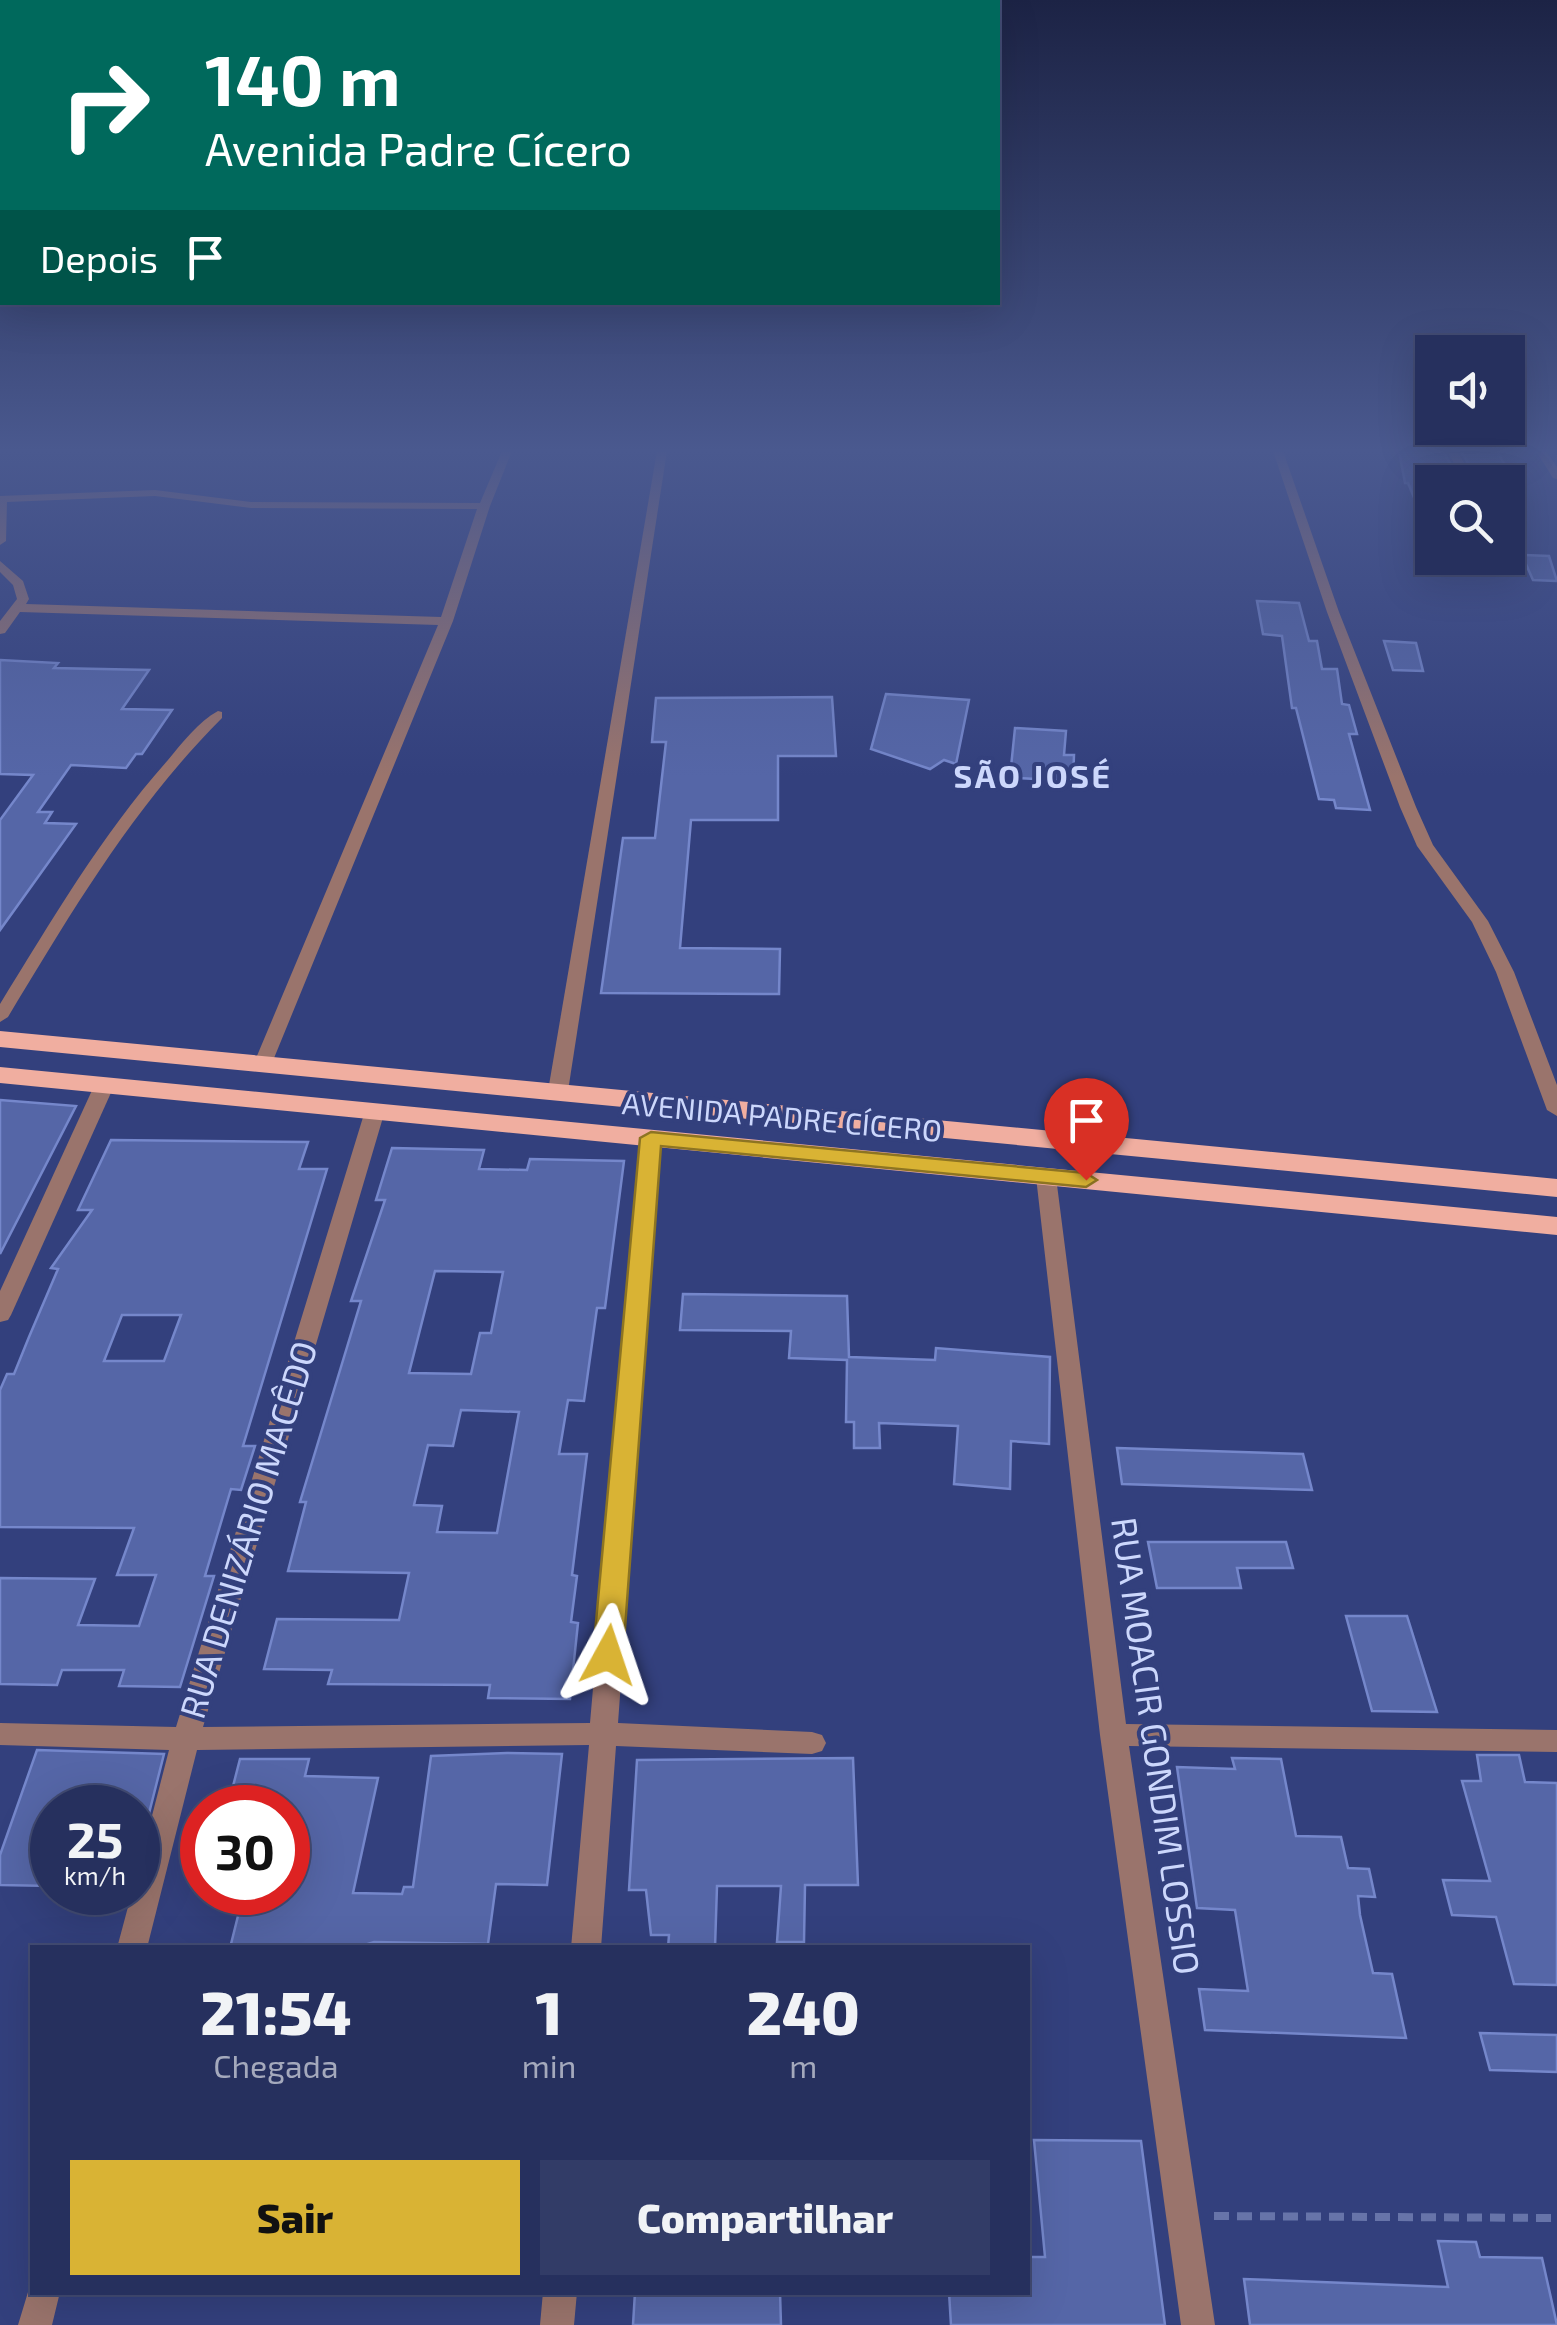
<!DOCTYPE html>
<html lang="pt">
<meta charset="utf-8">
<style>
body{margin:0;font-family:"Exo 2",sans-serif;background:#323c67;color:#f1f3f6;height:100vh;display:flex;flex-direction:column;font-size:38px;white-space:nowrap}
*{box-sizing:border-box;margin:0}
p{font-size:32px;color:#a4a9bc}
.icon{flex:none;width:55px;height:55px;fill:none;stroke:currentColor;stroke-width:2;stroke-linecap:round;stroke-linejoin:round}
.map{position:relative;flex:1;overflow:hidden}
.drawer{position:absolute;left:30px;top:1945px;width:1000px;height:350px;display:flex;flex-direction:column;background:#26305e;border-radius:0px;box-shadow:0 10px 40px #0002,0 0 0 2px #424b73}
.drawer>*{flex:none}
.banner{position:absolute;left:0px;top:0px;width:1000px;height:305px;box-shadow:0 10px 40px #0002,0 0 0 2px #424b73;background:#00695c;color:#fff;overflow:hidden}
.fabs{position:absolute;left:1415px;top:335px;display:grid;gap:20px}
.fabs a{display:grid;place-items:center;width:110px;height:110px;border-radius:0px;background:#26305e;box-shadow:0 10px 40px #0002,0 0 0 2px #424b73;font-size:50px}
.speed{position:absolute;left:30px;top:1785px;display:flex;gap:20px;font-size:50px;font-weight:700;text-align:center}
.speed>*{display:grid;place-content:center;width:130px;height:130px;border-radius:50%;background:#26305e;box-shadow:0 10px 40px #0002,0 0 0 2px #424b73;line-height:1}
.speed small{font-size:25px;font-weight:400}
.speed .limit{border:15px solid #d22;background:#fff;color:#111}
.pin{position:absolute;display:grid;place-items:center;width:85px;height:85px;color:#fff;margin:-102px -42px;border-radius:50% 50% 50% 0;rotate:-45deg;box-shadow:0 0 10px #0007}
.pin .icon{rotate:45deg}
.me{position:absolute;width:110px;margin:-55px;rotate:5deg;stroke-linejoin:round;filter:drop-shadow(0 0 8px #0008)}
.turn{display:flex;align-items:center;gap:35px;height:210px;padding:0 40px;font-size:45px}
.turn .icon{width:130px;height:130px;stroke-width:2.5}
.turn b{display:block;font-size:70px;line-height:85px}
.then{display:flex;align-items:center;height:95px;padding:0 40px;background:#0003;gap:20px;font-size:38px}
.eta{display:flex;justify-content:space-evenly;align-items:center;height:170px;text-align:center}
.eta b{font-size:60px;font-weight:800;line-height:70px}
.cta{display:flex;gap:20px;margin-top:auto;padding:20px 40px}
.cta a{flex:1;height:115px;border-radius:0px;background:#d9b334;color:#111;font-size:40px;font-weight:800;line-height:115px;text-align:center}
.cta a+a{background:#323c67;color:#f1f3f6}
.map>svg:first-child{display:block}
</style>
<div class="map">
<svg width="1557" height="2325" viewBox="0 0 1557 2325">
<rect width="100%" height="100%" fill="#33407d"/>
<!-- building -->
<g fill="#5566a7" stroke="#7587cb" stroke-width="2.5" fill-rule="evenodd">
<polygon points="1399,451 1443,451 1461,482 1432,482 1432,541 1408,483 1405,483"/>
<polygon points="1461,451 1497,451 1514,482 1479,482"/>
<polygon points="1522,555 1549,556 1557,581 1533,580"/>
<polygon points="1257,601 1299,603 1309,641 1317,641 1322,669 1337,669 1342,704 1349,705 1357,734 1349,734 1370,810 1336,808 1334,800 1319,799 1296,708 1292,708 1282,636 1263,634"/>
<polygon points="1384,641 1416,643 1423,671 1393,670"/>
<polygon points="0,660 58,663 54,668 149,670 122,709 172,710 142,754 136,754 126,768 71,765 38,812 52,812 45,823 76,824 0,930 0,820 33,775 0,774"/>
<polygon points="886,694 969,700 956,764 944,760 930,769 871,749"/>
<polygon points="832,697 836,756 778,756 778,820 691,820 680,948 780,949 779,994 601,993 623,838 655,838 666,742 652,742 656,698"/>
<polygon points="1015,728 1066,731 1064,755 1074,755 1073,781 1018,778 1018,767 1011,767"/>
<polygon points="0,1100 76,1106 0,1254"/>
<path d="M111,1140L308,1142L299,1169H327L243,1446H255L241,1490L231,1489L205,1576H214L180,1687L119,1686L124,1670H62L57,1685L0,1684V1578L95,1579L78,1625L139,1626L156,1575H117L134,1528L0,1527V1390L7,1374H14L29,1337L58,1269L51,1268L92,1210H78ZM122,1315H181L164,1361H104Z"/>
<path d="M392,1148L484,1150L479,1169L527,1170L530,1159L624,1161L605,1308H597L584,1401L568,1400L559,1454H587L572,1575L577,1576L571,1622L578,1623L570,1699L488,1698L490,1685L328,1684L332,1670L264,1669L277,1619L399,1620L409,1573L288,1571L306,1502H300L361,1301H351L385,1200H376ZM435,1271L503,1272L491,1333H480L471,1374L409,1373ZM461,1410L519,1412L497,1533L437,1532L442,1506L414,1505L428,1445L453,1446Z"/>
<polygon points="683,1294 847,1296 849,1357 935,1360 936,1348 1050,1357 1049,1444 1011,1441 1010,1489 954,1484 958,1426 879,1423 880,1448 854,1448 854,1422 846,1422 847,1360 789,1358 791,1331 680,1330"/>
<polygon points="1117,1448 1303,1454 1312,1490 1122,1484"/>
<polygon points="1148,1542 1286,1542 1293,1568 1237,1568 1241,1588 1157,1588"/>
<polygon points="1346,1616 1407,1616 1437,1712 1372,1711"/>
<polygon points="37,1750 164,1754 139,1853 138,1808 52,1808 52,1886 0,1885 0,1855"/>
<polygon points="507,1753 562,1754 547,1885 496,1884 488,1944 374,1942 355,1948 230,1948 244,1892 288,1892 288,1808 258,1808 262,1794 231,1794 240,1759 309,1759 305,1776 378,1778 353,1893 402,1894 404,1887 413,1887 431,1756"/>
<polygon points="1477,1755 1519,1755 1525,1782 1557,1783 1557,1985 1514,1984 1496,1917 1452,1915 1443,1880 1490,1881 1462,1781 1481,1781"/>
<polygon points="853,1758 858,1885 805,1885 804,1942 777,1942 781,1886 717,1886 715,1948 668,1948 669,1935 651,1935 646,1890 629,1890 637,1760"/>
<polygon points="1232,1758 1281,1759 1296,1836 1341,1837 1348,1868 1369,1869 1375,1897 1358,1896 1360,1915 1373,1973 1392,1974 1406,2038 1205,2030 1199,1989 1248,1991 1235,1910 1197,1908 1177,1767 1235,1769"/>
<polygon points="1480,2033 1557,2035 1557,2072 1490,2070"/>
<polygon points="1034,2140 1141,2141 1165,2325 951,2325 949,2292 1028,2292 1028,2257 1045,2257"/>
<polygon points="1438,2241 1476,2242 1480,2257 1542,2258 1557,2325 1250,2325 1244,2279 1448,2287"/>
<polygon points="635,2292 780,2292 781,2325 633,2325"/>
</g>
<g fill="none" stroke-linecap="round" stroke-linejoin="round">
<!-- path -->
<polyline stroke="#6774a9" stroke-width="8" stroke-dasharray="15 8" stroke-linecap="butt" points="1214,2216 1557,2218"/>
<!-- service -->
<path fill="#9a746c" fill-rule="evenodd" d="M218,711L222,712V718C134,806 72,911 8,1017L0,1022V1004C52,920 102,834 168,760C182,743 199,721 218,711Z"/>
<!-- minor -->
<g fill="#9a746c" fill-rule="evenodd">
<polygon points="502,451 512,451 490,506 453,621 272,1063 263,1069 256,1067 254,1063 438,625 20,612 5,633 0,634 0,621 17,599 13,585 0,572 0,561 23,581 29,599 26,604 441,617 477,509 251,508 155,496 7,502 6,541 0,545 0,496 155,490 251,502 480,503"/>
<polygon points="657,451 667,451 568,1091 558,1097 548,1091"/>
<polygon points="1273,451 1283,451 1339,612 1416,807 1433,845 1488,921 1514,972 1557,1085 1557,1116 1547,1110 1496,972 1472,922 1417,846 1400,807 1327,612"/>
<polygon points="1447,451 1457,451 1475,482 1465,482"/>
<polygon points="1536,451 1546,451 1557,467 1557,479 1553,478"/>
<polygon points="104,1080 114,1086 11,1315 8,1320 0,1322 0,1291 94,1086"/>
<polygon points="374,1108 384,1114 203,1727 590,1723 641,1138 651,1132 661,1138 618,1723 812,1732 822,1735 826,1743 822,1751 812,1754 616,1746 601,1948 571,1948 589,1745 197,1750 147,1948 117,1948 132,1892 138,1892 138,1870 169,1750 0,1745 0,1723 176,1727 364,1114"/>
<polygon points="1046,1171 1056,1177 1126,1724 1557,1730 1557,1752 1129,1746 1215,2325 1181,2325 1100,1735 1036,1177"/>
<polygon points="32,2279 32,2292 60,2292 52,2325 18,2325"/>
<polygon points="543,2292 577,2292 574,2325 540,2325"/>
</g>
<!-- trunk -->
<g fill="#f0aea0" fill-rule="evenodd">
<polygon points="0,1031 1557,1179 1557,1197 0,1047"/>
<polygon points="0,1067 1557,1217 1557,1235 0,1083"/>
</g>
</g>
<!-- sky -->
<linearGradient id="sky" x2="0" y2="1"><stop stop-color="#1c2345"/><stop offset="0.58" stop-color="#4a598f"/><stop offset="1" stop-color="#4a598f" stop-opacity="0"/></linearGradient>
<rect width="1557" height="777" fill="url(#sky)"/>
<!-- route -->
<polygon fill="#d9b334" stroke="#8d7422" stroke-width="2.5" points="651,1132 1086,1173 1097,1180 1086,1187 661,1146 623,1655 618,1663 608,1667 597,1663 593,1655 640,1138"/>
<g text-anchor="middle" stroke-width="8" stroke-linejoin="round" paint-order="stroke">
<!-- street labels -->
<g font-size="30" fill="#ccd7fc" stroke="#33407d">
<text transform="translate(782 1118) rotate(5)" y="10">AVENIDA PADRE CÍCERO</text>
</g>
<!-- far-district labels -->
<g font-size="32" font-weight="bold" letter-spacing="2.5" fill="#ccd7fc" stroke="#33407d">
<text x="1033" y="788">SÃO JOSÉ</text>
</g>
<!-- near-street labels -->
<g font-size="35" fill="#ccd7fc" stroke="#33407d">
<text transform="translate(249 1530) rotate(-73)" y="12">RUA DENIZÁRIO MACÊDO</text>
<text transform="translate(1155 1746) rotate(82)" y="12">RUA MOACIR GONDIM LOSSIO</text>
</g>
</g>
</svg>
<div class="fabs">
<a><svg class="icon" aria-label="sound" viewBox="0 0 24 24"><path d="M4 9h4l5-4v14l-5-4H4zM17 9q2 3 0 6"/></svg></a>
<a><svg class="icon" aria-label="search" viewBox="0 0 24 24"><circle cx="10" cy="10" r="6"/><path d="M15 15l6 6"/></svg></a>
</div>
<div class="speed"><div>25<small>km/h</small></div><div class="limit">30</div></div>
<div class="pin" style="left:1086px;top:1180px;background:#d93025"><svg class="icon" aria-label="arrive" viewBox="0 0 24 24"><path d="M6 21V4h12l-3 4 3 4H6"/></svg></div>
<svg class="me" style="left:608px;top:1655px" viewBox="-20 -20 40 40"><path d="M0-17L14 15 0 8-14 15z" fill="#d9b334" stroke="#fff" stroke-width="4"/></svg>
<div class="banner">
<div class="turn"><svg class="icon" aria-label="right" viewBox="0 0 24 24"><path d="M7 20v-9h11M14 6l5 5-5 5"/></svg><div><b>140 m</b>Avenida Padre Cícero</div></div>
<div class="then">Depois<svg class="icon" aria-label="arrive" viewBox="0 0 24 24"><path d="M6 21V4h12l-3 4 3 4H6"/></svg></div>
</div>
<section class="drawer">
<div class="eta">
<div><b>21:54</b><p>Chegada</p></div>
<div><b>1</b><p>min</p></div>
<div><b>240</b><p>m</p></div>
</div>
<div class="cta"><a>Sair</a><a>Compartilhar</a></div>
</section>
</div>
